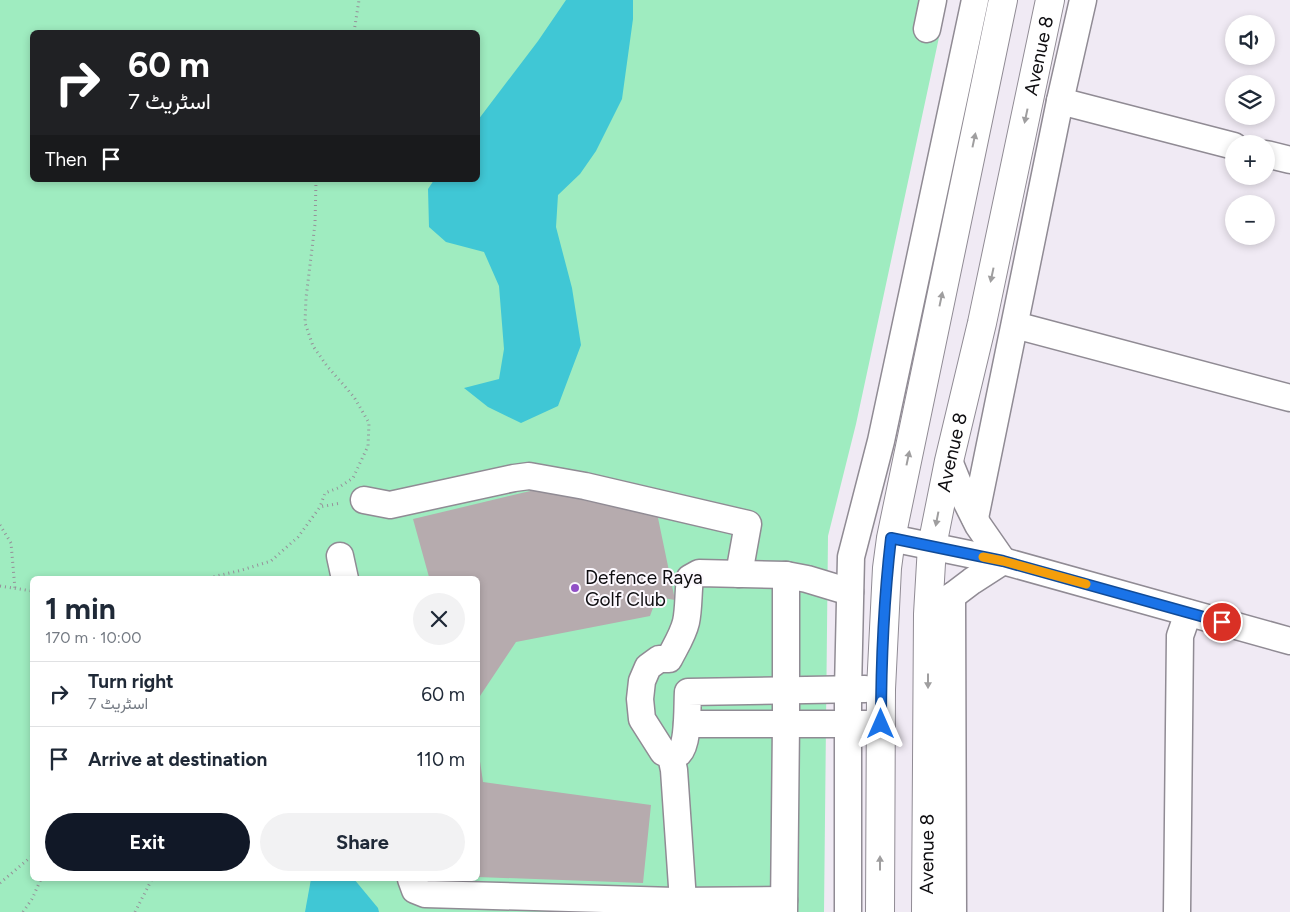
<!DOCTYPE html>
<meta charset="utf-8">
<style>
body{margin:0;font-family:Figtree,Vazirmatn,sans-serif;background:#f2f2f3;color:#1f2937;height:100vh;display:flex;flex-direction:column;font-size:19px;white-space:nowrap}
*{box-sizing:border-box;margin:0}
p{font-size:16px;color:#747a83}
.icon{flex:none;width:28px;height:28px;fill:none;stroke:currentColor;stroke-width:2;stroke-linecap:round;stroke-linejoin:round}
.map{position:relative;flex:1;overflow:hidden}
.details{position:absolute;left:30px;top:576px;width:450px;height:305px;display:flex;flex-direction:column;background:#fff;border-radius:8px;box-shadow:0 2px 8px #0003}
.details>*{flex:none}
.top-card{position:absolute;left:30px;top:30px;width:450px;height:152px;border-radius:8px;box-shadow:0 2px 8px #0003;background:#202124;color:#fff;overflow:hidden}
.controls{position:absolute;left:1225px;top:15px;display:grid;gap:10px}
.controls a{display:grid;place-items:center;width:50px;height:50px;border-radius:50%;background:#fff;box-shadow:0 2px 8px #0003;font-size:25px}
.pin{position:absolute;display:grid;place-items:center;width:42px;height:42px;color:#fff;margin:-21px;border:2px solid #fff;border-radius:50%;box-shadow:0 1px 5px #0007}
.me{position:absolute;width:55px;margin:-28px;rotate:0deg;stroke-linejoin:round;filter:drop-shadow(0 0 4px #0008)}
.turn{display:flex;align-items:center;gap:18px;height:105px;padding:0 15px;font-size:22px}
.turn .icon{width:65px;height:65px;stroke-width:2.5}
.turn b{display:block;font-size:35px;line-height:42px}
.then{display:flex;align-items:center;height:48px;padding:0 15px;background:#0003;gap:10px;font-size:19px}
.round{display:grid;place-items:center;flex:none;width:52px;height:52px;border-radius:26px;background:#f2f2f3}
.headline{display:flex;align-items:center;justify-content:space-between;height:85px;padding:0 15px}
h1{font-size:30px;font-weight:700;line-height:38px}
.button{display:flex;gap:10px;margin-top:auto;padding:10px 15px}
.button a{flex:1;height:58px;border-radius:30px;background:#111827;color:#fff;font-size:20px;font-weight:700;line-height:58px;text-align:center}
.button a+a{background:#f2f2f3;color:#1f2937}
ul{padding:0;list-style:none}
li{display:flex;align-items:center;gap:15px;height:65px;padding:0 15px;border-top:1px solid #e0e1e3}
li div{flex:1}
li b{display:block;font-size:19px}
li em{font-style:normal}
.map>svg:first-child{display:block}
</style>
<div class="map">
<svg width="1290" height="912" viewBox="0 0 1290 912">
<rect width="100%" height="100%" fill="#f0eaf4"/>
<!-- green -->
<path fill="#9fecc0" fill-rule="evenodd" d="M0,0H947L856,424L828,536L824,912H0ZM32,32H478V180H32ZM32,579H478V879H32Z"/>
<!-- water -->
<g fill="#40c7d5">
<polygon points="566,0 633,0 633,19 622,99 596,151 580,174 558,195 556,227 572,288 581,345 558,406 521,423 488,407 464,388 499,379 504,349 499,286 484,252 446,242 429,227 428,189 434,180 478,180 478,120 538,41"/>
<polygon points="311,879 354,879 378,908 379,912 305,912"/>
</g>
<!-- building -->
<g fill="#b6abae">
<polygon points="543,488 657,513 675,600 657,597 650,616 516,642 478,699 478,579 428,579 429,577 413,519"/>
<polygon points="478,754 479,754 483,782 651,805 643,883 478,877"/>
</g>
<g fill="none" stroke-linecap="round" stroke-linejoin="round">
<defs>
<g id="minor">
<polyline points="927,29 933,0"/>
<polyline points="1060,101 1234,146"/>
<polyline points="1266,154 1290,160"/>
<polyline points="1015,325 1290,398"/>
<polyline points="364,500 390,505 514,478 529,476 585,486 748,524 739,574"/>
<polyline points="975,518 1060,101 1083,0"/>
<polyline points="891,538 1003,561 1290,641"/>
<polyline points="340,556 345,579"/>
<polyline points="952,596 953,912"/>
<polyline points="939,606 972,581 1003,561 978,525 962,493 949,461"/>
<polyline points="687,724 881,724"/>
<path d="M671,756C673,755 676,754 679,753C689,743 687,705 688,692L865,689"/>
<polyline points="411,879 415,890 425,894 675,901 784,900"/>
<path d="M683,901L674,770L671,756L663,752L642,719L640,699L642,681L648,667L659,659H669C675,647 683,635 686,622C689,608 688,593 690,578L699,573L786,575L807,579L850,592"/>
<polyline points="784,912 786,723 786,575"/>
<polyline points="848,912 848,690 851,557 881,441 975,0"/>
<polyline points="1177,912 1180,636 1188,613"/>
</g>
<g id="major">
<polyline points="880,912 881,689 887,568 891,538 1003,0"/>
<path id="s1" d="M926,912L928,614L932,546L949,461L982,323L1050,0"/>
</g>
</defs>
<!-- minor casing -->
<use href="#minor" stroke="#908b94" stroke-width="29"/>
<!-- major casing -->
<use href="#major" stroke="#908b94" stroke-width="30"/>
<!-- path -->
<g stroke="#959199" stroke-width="3" stroke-dasharray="1 4" stroke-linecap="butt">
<polyline points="354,32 359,0"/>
<polyline points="316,180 315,224 306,298 305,323 313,346 327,366 354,397 369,423 368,446 353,478 338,488 325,493 320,507"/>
<polyline points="0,525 11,543 15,589"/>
<polyline points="204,579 242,570 271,561 298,537 320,507 341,503"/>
<polyline points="0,586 32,591"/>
<polyline points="0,883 32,856"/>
<polyline points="23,912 32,899 41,879"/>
<polyline points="135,912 152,879"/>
</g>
<!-- minor -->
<use href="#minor" stroke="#fff" stroke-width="26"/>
<!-- major -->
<use href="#major" stroke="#fff" stroke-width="28"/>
</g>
<!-- one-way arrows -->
<defs><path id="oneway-solid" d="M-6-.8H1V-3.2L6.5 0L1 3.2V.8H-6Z" transform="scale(1.25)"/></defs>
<g fill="#9f9e9f">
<use href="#oneway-solid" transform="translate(1026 116) rotate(102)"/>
<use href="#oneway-solid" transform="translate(974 140) rotate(-78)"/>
<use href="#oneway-solid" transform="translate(992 275) rotate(102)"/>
<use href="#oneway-solid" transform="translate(941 299) rotate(-78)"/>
<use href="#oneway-solid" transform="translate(908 458) rotate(-78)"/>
<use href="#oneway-solid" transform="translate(937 519) rotate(101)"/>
<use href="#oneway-solid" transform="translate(928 681) rotate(90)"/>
<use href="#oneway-solid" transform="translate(880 863) rotate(-90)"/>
</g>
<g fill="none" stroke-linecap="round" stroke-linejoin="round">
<defs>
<path id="route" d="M881,724C881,662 884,598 891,538L1003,561L1222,622"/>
</defs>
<!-- route casing -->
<use href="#route" stroke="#114b97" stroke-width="12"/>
<!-- route -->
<use href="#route" stroke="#1a73e8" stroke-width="9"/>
<!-- slow -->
<polyline stroke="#f59e0b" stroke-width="9" points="983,557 1003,561 1086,584"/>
</g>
<!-- markers -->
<circle fill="#9150c6" stroke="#fcf8fe" stroke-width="2" cx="575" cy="588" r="5"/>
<g text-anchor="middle" stroke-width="4" stroke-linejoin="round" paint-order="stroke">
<!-- street labels -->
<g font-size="19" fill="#0e0d10" stroke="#fcf8fe">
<text dy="7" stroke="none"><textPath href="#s1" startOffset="868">Avenue 8</textPath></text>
<text dy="7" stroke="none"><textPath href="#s1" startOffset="462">Avenue 8</textPath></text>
<text dy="7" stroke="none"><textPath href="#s1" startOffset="58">Avenue 8</textPath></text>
</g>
<!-- poi labels -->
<g font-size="19" fill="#0e0d10" stroke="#fcf8fe" text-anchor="start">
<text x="585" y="584">Defence Raya<tspan x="585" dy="22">Golf Club</tspan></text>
</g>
</g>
</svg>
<div class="controls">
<a><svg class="icon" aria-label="sound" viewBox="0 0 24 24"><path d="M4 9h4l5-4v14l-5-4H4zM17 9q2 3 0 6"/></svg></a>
<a><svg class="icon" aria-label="layers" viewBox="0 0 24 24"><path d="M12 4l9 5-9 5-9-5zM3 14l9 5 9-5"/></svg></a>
<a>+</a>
<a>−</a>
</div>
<div class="pin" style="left:1222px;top:622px;background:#d93025"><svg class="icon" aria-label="arrive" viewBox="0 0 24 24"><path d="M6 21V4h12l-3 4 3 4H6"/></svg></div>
<svg class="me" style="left:881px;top:724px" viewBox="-20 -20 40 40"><path d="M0-17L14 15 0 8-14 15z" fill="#1a73e8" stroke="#fff" stroke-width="4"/></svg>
<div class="top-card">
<div class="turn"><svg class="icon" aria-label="right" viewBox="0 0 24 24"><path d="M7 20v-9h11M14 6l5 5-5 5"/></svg><div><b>60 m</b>اسٹریٹ 7</div></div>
<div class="then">Then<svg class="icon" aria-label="arrive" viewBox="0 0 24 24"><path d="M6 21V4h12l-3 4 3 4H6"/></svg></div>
</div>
<section class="details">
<div class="headline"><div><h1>1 min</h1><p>170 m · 10:00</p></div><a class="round"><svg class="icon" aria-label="close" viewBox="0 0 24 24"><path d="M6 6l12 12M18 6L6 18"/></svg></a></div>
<ul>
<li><svg class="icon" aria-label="right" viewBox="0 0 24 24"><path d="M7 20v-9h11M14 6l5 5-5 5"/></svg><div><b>Turn right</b><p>اسٹریٹ 7</p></div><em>60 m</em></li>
<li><svg class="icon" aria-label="arrive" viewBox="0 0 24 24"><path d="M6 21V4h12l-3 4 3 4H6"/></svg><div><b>Arrive at destination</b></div><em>110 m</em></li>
</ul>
<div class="button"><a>Exit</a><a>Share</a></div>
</section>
</div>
